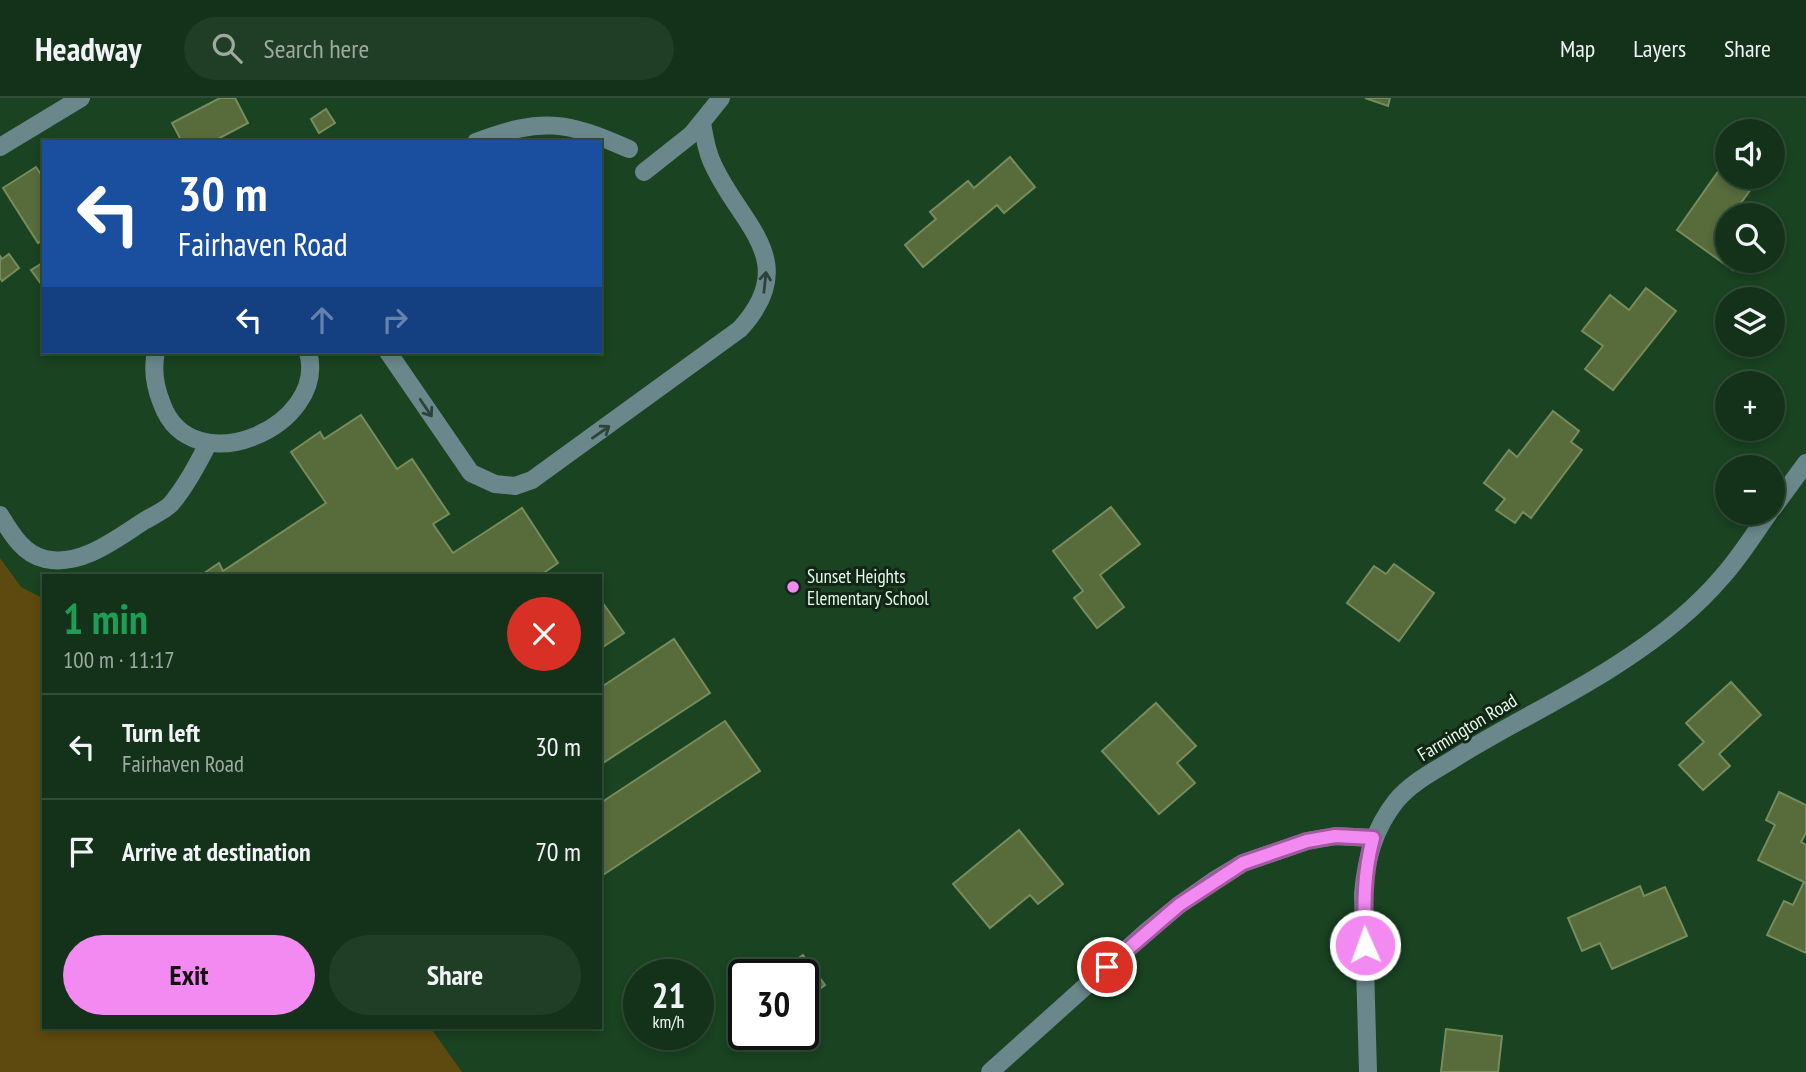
<!DOCTYPE html>
<meta charset="utf-8">
<style>
body{margin:0;font-family:"PT Sans Narrow",sans-serif;background:#203e26;color:#f1f3f6;height:100vh;display:flex;flex-direction:column;font-size:26px;white-space:nowrap}
*{box-sizing:border-box;margin:0}
p{font-size:23px;color:#9daaa2}
.icon{flex:none;width:38px;height:38px;fill:none;stroke:currentColor;stroke-width:2;stroke-linecap:round;stroke-linejoin:round}
.map{position:relative;flex:1;overflow:hidden}
.panel{position:absolute;left:42px;top:476px;width:560px;height:455px;display:flex;flex-direction:column;background:#133219;border-radius:0px;box-shadow:0 4px 10px #0003,0 0 0 2px #324d38}
.panel>*{flex:none}
.top-card{position:absolute;left:42px;top:42px;width:560px;height:214px;border-radius:0px;box-shadow:0 4px 10px #0003,0 0 0 2px #324d38;background:#1a4fa0;color:#fff;overflow:hidden}
.buttons{position:absolute;left:1715px;top:21px;display:grid;gap:14px}
.buttons a{display:grid;place-items:center;width:70px;height:70px;border-radius:50%;background:#133219;box-shadow:0 4px 10px #0003,0 0 0 2px #324d38;font-size:35px}
.speed{position:absolute;left:623px;top:861px;display:flex;gap:14px;font-size:35px;font-weight:700;text-align:center}
.speed>*{display:grid;place-content:center;width:91px;height:91px;border-radius:50%;background:#133219;box-shadow:0 4px 10px #0003,0 0 0 2px #324d38;line-height:1}
.speed small{font-size:18px;font-weight:400}
.speed .limit{border:4px solid #111;border-radius:10px;background:#fff;color:#111}
.pin{position:absolute;display:grid;place-items:center;width:60px;height:60px;color:#fff;margin:-30px;border:4px solid #fff;border-radius:50%;box-shadow:0 2px 7px #0007}
.me{position:absolute;width:77px;margin:-38px;rotate:358deg;stroke-linejoin:round;filter:drop-shadow(0 0 5px #0008)}
.turn{display:flex;align-items:center;gap:24px;height:147px;padding:0 21px;font-size:32px}
.turn .icon{width:91px;height:91px;stroke-width:2.5}
.turn b{display:block;font-size:49px;line-height:60px}
.lanes{display:flex;align-items:center;height:66px;padding:0 21px;background:#0003;justify-content:center;gap:35px;direction:ltr}
.lanes .off{opacity:.35}
.round{display:grid;place-items:center;flex:none;width:74px;height:74px;border-radius:37px;background:#203e26}
.summary{display:flex;align-items:center;justify-content:space-between;height:119px;padding:0 21px}
h1{font-size:42px;font-weight:800;line-height:52px;color:#1e9e55}
.primary-button{display:flex;gap:14px;margin-top:auto;padding:14px 21px}
.primary-button a{flex:1;height:80px;border-radius:42px;background:#f38af2;color:#111;font-size:28px;font-weight:800;line-height:80px;text-align:center}
.primary-button a+a{background:#203e26;color:#f1f3f6}
ul{padding:0;list-style:none}
li{display:flex;align-items:center;gap:21px;height:105px;padding:0 21px;border-top:2px solid #324d38}
li div{flex:1}
li b{display:block;font-size:26px}
li em{font-style:normal}
header{display:flex;align-items:center;gap:42px;box-sizing:border-box;height:98px;padding:0 35px;background:#133219;border-bottom:2px solid #324d38}
header strong{font-size:33px}
nav{display:flex;gap:38px;margin-inline-start:auto;font-size:24px}
.search{width:490px;height:63px;background:#203e26;display:flex;align-items:center;gap:18px;box-sizing:border-box;padding:0 24px;border-radius:38px;color:#9daaa2;font-size:26px}
.map>svg:first-child{display:block}
</style>
<header>
<strong>Headway</strong>
<div class="search"><svg class="icon" aria-label="search" viewBox="0 0 24 24"><circle cx="10" cy="10" r="6"/><path d="M15 15l6 6"/></svg>Search here</div>
<nav><a>Map</a><a>Layers</a><a>Share</a></nav>
</header>
<div class="map">
<svg width="1806" height="974" viewBox="0 0 1806 974">
<rect width="100%" height="100%" fill="#194321"/>
<!-- green -->
<polygon fill="#5e490f" points="0,460 21,489 44,501 44,929 430,929 462,974 0,974"/>
<!-- building -->
<g fill="#576b3b" stroke="#778c5b" stroke-width="2">
<polygon points="220,0 235,0 248,25 212,44 182,44 172,25"/>
<polygon points="1365,0 1390,0 1388,8"/>
<polygon points="326,11 335,25 319,35 311,21"/>
<polygon points="1010,59 1035,89 1004,115 997,107 923,169 905,147 936,121 930,114 968,83 974,90"/>
<polygon points="1727,61 1727,79 1752,79 1757,83 1732,117 1727,117 1727,163 1739,163 1733,172 1677,132"/>
<polygon points="36,69 44,81 44,141 38,145 3,90"/>
<polygon points="9,156 19,170 2,183 0,180 0,158 2,161"/>
<polygon points="44,164 44,190 31,172"/>
<polygon points="1646,190 1676,213 1613,292 1585,271 1603,248 1582,233 1610,197 1629,212"/>
<polygon points="1553,313 1579,333 1571,344 1582,352 1531,420 1523,414 1515,425 1496,412 1505,401 1484,385 1509,352 1517,359"/>
<polygon points="361,317 397,371 412,361 449,416 433,426 453,455 522,410 558,465 539,478 200,478 219,465 223,473 326,405 291,354 320,334 324,341"/>
<polygon points="1111,409 1140,446 1100,477 1124,509 1097,530 1074,500 1083,493 1053,453"/>
<polygon points="1394,466 1434,495 1399,543 1347,505 1374,468 1386,476"/>
<polygon points="600,501 624,535 600,551"/>
<polygon points="674,541 710,595 600,667 600,590"/>
<polygon points="1731,584 1761,617 1719,656 1730,668 1703,692 1679,667 1704,644 1686,625"/>
<polygon points="1156,605 1196,648 1177,665 1195,685 1159,716 1102,653"/>
<polygon points="725,623 760,673 600,779 600,702 602,704"/>
<polygon points="1779,694 1806,707 1806,735 1801,744 1806,747 1806,855 1767,837 1784,803 1793,807 1804,784 1758,762 1775,727 1766,722"/>
<polygon points="1019,732 1063,786 1038,806 1030,797 990,830 953,786"/>
<polygon points="1640,788 1644,798 1665,789 1687,838 1612,871 1600,845 1582,853 1568,820"/>
<polygon points="803,857 825,887 803,903 803,877 764,877 784,863 788,868"/>
<polygon points="1446,931 1502,938 1498,974 1441,974"/>
</g>
<g fill="none" stroke-linecap="round" stroke-linejoin="round">
<!-- minor -->
<g stroke="#6a878c" stroke-width="18">
<path d="M476,44C542,19 566,23 629,51"/>
<polyline points="0,49 81,0"/>
<polyline points="644,74 692,36 721,0"/>
<path d="M156,254C152,272 155,289 162,306C192,388 329,328 308,254"/>
<path d="M388,254L471,375L495,386L515,388L532,382L554,366L740,231C804,161 737,125 711,62C706,50 704,37 702,25"/>
<polyline points="1773,410 1806,365"/>
<path d="M0,417C11,435 23,456 45,461C81,469 116,441 144,423C152,418 164,413 171,406C186,388 197,367 208,346"/>
<polyline points="990,974 1146,834 1179,807 1213,783 1243,765 1307,743 1336,738 1373,740"/>
<path d="M1368,974L1363,796C1366,761 1374,731 1396,703C1411,685 1432,674 1452,662C1507,627 1567,600 1621,564C1658,540 1694,512 1722,479C1740,459 1754,436 1769,415"/>
</g>
</g>
<!-- one-way arrows -->
<defs><path id="oneway-shaft" d="M-6 0H5M1.5-3L5.5 0L1.5 3" fill="none" stroke-width="1.6" stroke-linecap="round" stroke-linejoin="round" transform="scale(1.75)"/></defs>
<g stroke="#2d4239">
<use href="#oneway-shaft" transform="translate(765 184) rotate(-84)"/>
<use href="#oneway-shaft" transform="translate(426 310) rotate(56)"/>
<use href="#oneway-shaft" transform="translate(601 334) rotate(-35)"/>
</g>
<g fill="none" stroke-linecap="round" stroke-linejoin="round">
<defs>
<path id="route" d="M1107,869L1179,807L1243,765L1307,743L1335,738L1373,740C1363,778 1364,808 1365,847"/>
</defs>
<!-- route casing -->
<use href="#route" stroke="#9e5a9d" stroke-width="18"/>
<!-- route -->
<use href="#route" stroke="#f38af2" stroke-width="12"/>
</g>
<!-- markers -->
<circle fill="#f38af2" stroke="#132516" stroke-width="2.5" cx="793" cy="489" r="7"/>
<g text-anchor="middle" stroke-width="6" stroke-linejoin="round" paint-order="stroke">
<!-- poi labels -->
<g font-size="19" fill="#e4fce6" stroke="#132516" text-anchor="start">
<text x="807" y="485">Sunset Heights<tspan x="807" dy="22">Elementary School</tspan></text>
</g>
<!-- street labels -->
<g font-size="19" fill="#e4fce6" stroke="#132516">
<text transform="translate(1467 629) rotate(-31)" y="7">Farmington Road</text>
</g>
</g>
</svg>
<div class="buttons">
<a><svg class="icon" aria-label="sound" viewBox="0 0 24 24"><path d="M4 9h4l5-4v14l-5-4H4zM17 9q2 3 0 6"/></svg></a>
<a><svg class="icon" aria-label="search" viewBox="0 0 24 24"><circle cx="10" cy="10" r="6"/><path d="M15 15l6 6"/></svg></a>
<a><svg class="icon" aria-label="layers" viewBox="0 0 24 24"><path d="M12 4l9 5-9 5-9-5zM3 14l9 5 9-5"/></svg></a>
<a>+</a>
<a>−</a>
</div>
<div class="speed"><div>21<small>km/h</small></div><div class="limit">30</div></div>
<div class="pin" style="left:1107px;top:869px;background:#d93025"><svg class="icon" aria-label="arrive" viewBox="0 0 24 24"><path d="M6 21V4h12l-3 4 3 4H6"/></svg></div>
<svg class="me" style="left:1365px;top:847px" viewBox="-20 -20 40 40"><circle r="17" fill="#f38af2" stroke="#fff" stroke-width="3"/><path d="M0-11L8 9 0 5-8 9z" fill="#fff"/></svg>
<div class="top-card">
<div class="turn"><svg class="icon" aria-label="left" viewBox="0 0 24 24"><path d="M17 20v-9H6M10 6l-5 5 5 5"/></svg><div><b>30 m</b>Fairhaven Road</div></div>
<div class="lanes"><svg class="icon" aria-label="left" viewBox="0 0 24 24"><path d="M17 20v-9H6M10 6l-5 5 5 5"/></svg><svg class="icon off" aria-label="ahead" viewBox="0 0 24 24"><path d="M12 20V5M6 11l6-6 6 6"/></svg><svg class="icon off" aria-label="right" viewBox="0 0 24 24"><path d="M7 20v-9h11M14 6l5 5-5 5"/></svg></div>
</div>
<section class="panel">
<div class="summary"><div><h1>1 min</h1><p>100 m · 11:17</p></div><a class="round" style="background:#d93025;color:#fff"><svg class="icon" aria-label="close" viewBox="0 0 24 24"><path d="M6 6l12 12M18 6L6 18"/></svg></a></div>
<ul>
<li><svg class="icon" aria-label="left" viewBox="0 0 24 24"><path d="M17 20v-9H6M10 6l-5 5 5 5"/></svg><div><b>Turn left</b><p>Fairhaven Road</p></div><em>30 m</em></li>
<li><svg class="icon" aria-label="arrive" viewBox="0 0 24 24"><path d="M6 21V4h12l-3 4 3 4H6"/></svg><div><b>Arrive at destination</b></div><em>70 m</em></li>
</ul>
<div class="primary-button"><a>Exit</a><a>Share</a></div>
</section>
</div>
